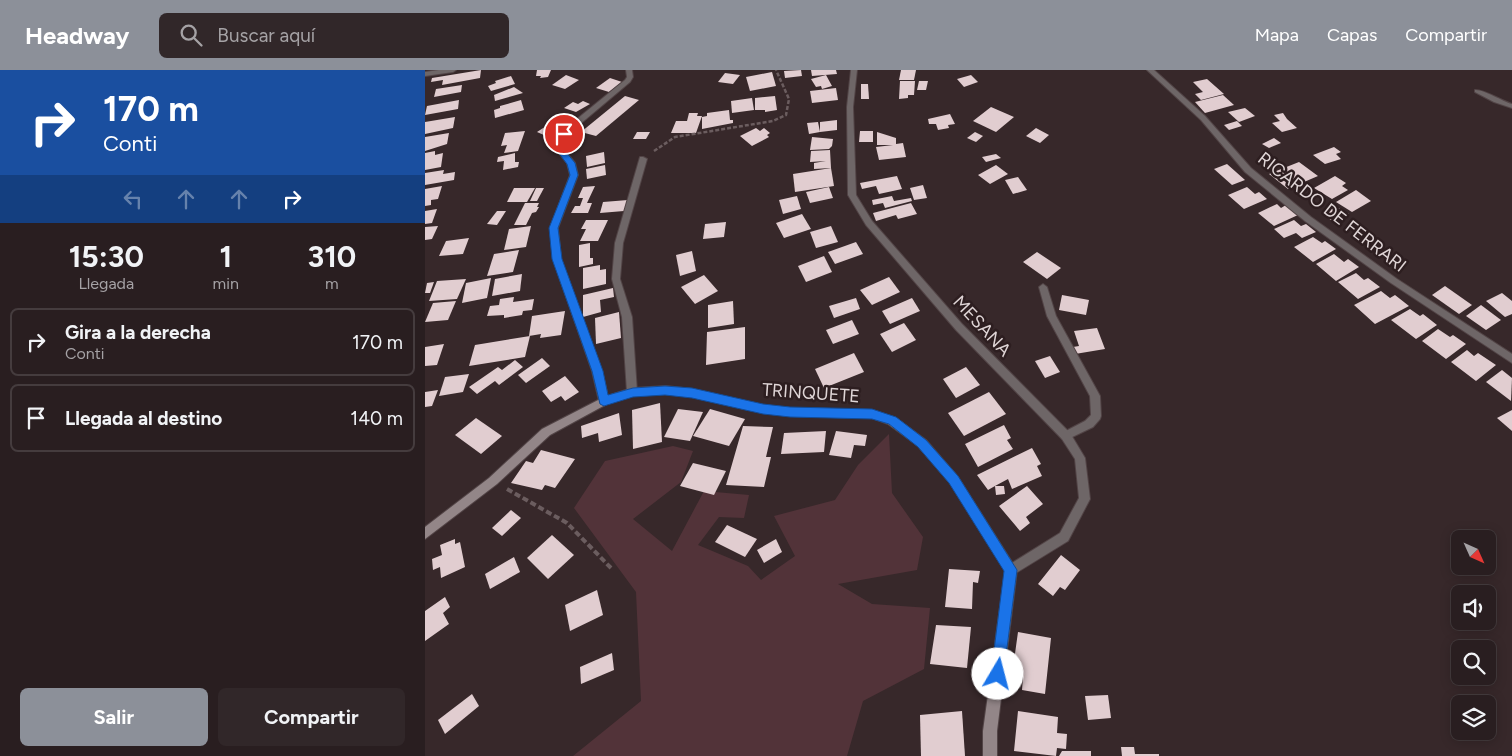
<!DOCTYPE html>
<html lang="es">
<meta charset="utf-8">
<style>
body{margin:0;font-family:Figtree,sans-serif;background:#312729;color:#f1f3f6;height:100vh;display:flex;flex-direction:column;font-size:19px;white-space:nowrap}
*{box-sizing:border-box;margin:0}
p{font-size:16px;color:#a5a2a5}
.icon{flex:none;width:28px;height:28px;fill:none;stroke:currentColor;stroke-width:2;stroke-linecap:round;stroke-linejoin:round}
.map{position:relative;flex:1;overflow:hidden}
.panel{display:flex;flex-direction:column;background:#291e20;width:425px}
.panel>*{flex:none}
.guide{background:#1a4fa0;color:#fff;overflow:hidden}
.needle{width:32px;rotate:135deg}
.buttons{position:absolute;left:1026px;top:460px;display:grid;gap:10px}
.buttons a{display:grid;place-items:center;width:45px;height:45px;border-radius:8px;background:#291e20;box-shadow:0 2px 12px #0003,0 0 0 1px #453c3e;font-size:25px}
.pin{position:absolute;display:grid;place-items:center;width:42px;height:42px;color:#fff;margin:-21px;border:2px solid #fff;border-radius:50%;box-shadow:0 1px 5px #0007}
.me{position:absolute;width:55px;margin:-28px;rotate:8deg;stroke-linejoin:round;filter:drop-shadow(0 0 4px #0008)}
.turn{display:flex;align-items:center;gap:18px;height:105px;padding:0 20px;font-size:22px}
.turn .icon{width:65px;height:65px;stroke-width:2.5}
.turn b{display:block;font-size:35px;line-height:42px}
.lanes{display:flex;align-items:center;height:48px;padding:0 20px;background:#0003;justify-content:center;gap:25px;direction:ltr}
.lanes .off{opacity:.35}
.eta{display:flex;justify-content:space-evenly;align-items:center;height:85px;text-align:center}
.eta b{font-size:30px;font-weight:700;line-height:35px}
.primary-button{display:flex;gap:10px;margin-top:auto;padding:10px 20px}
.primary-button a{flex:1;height:58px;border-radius:8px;background:#8c9099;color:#fff;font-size:20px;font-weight:700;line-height:58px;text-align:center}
.primary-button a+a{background:#312729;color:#f1f3f6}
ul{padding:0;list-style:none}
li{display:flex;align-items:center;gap:15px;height:68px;margin:0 10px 8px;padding:0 10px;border:2px solid #453c3e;border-radius:8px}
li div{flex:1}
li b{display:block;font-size:19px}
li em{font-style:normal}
header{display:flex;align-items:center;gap:30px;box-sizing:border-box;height:70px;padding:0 25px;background:#8c9099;color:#fff}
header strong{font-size:24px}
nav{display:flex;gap:28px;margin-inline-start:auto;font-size:18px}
.search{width:350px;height:45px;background:#312729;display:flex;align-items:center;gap:12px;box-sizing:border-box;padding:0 18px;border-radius:8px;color:#a5a2a5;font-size:19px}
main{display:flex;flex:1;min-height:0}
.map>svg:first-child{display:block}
</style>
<header>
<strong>Headway</strong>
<div class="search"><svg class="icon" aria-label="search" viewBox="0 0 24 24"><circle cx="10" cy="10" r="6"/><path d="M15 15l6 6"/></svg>Buscar aquí</div>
<nav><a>Mapa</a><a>Capas</a><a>Compartir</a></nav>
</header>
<main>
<section class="panel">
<div class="guide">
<div class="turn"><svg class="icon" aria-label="right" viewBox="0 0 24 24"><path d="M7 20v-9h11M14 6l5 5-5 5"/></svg><div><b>170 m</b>Conti</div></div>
<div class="lanes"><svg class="icon off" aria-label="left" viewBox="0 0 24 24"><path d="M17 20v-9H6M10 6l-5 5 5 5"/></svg><svg class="icon off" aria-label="ahead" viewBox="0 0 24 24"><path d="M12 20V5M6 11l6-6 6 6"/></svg><svg class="icon off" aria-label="ahead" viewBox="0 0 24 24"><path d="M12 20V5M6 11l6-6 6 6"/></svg><svg class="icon" aria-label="right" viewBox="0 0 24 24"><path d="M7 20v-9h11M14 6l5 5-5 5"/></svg></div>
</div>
<div class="eta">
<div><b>15:30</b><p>Llegada</p></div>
<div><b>1</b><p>min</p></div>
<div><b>310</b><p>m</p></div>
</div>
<ul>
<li><svg class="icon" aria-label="right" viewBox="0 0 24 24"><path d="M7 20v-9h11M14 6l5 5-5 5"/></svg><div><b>Gira a la derecha</b><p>Conti</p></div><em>170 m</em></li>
<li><svg class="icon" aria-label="arrive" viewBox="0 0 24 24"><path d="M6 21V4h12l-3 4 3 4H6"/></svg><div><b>Llegada al destino</b></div><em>140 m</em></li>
</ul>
<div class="primary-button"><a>Salir</a><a>Compartir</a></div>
</section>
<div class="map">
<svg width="1087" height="686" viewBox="0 0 1087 686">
<rect width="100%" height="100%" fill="#37282a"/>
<!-- green -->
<polygon fill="#523339" points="464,364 467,423 498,467 492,500 413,514 447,534 505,538 499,599 438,631 422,686 148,686 216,631 211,522 149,438 180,391 248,376 268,381 256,412 208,449 247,481 279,421 324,425 319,448 294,447 273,475 323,496 336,510 370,486 349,446 410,430 433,395"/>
<!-- building -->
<g fill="#e1cdd0">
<polygon points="56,0 55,8 17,15 18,10 6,12 7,8"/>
<polygon points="112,0 126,0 123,7 115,8 116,6 111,6"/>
<polygon points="376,0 377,6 360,8 359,1"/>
<polygon points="386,0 411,0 412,4 387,6"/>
<polygon points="476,0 491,0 489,10 474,10"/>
<polygon points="347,2 351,16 325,21 321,7"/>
<polygon points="300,3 315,5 308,14 293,12"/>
<polygon points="141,5 154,10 140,19 127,15"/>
<polygon points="401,5 407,16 397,19 396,16 391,17 386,9"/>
<polygon points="546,5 553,12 539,17 532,9"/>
<polygon points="86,6 90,14 66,21 63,16 71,13 70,11"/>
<polygon points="185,8 197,12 184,22 171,18"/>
<polygon points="782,9 799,24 776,30 770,24 778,22 768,12"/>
<polygon points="475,11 490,11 489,25 483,25 483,28 474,29"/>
<polygon points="494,11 503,11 501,20 492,20"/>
<polygon points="436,14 443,14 444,29 436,29"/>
<polygon points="37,15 36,22 9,27 11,19"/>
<polygon points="89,17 98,23 70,31 69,25"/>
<polygon points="411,18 413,30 387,33 385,21"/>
<polygon points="798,25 809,35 780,43 770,32"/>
<polygon points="200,26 214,30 171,66 156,62"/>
<polygon points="350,26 352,40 340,42 340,40 330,40 330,28"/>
<polygon points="327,28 329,40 307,43 306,31"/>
<polygon points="34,30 33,39 0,45 2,36"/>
<polygon points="96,30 99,40 70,48 69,40 75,38 75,36"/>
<polygon points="158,31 165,34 151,42 139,38 148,32 153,34"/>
<polygon points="566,37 589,47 571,62 548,51"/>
<polygon points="820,38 830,46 814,52 803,42"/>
<polygon points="304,40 305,50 308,50 308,53 277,59 277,47 282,46 282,43"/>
<polygon points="264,43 273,43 272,46 277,46 271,63 246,63 251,51 262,51"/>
<polygon points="858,43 862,49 872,58 857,62 847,53 855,51 849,45"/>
<polygon points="525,44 530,54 523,55 524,58 513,60 511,54 504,54 503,49"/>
<polygon points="138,45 153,51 128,69 112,62"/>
<polygon points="30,47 28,58 0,64 0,52"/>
<polygon points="412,50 412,60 395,62 395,52"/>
<polygon points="812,51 817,56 804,60 799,55"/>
<polygon points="393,52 395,62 384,64 382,53"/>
<polygon points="331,58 335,61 339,58 345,63 342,65 344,67 327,76 315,66"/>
<polygon points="611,58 624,65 615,73 601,66"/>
<polygon points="100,61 93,81 79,83 82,75 76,76 80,63"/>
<polygon points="435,61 448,61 448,72 434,72"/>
<polygon points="212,62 225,62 221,69 208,69"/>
<polygon points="452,62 471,68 471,74 478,73 481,87 454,90 451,77 468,75 452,75"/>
<polygon points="550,62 558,66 551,72 542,68"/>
<polygon points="24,63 22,74 0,81 0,67"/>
<polygon points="387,67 408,69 407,76 404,79 385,80"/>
<polygon points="849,68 856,73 844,78 837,74"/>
<polygon points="909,77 916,82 911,84 916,89 900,94 888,85"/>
<polygon points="405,80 406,98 389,99 389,93 401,91 385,92 386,81"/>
<polygon points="10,81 10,85 18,83 16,97 0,100 0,83"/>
<polygon points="179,82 180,93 162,97 161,86"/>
<polygon points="90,83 90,92 94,92 93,97 78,100 79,91 72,92 73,87"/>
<polygon points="571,84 576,88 561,92 557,87"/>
<polygon points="874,92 893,106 879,112 874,108 870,109 876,114 863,119 844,104"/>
<polygon points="802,94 820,110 807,115 789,99"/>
<polygon points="180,95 181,105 162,109 161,99"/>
<polygon points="571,95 583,104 565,114 553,105"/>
<polygon points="406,98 409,116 370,122 368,104"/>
<polygon points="19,100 18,104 30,102 29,110 0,115 0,103"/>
<polygon points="472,106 477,119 454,124 451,116 437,119 435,113"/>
<polygon points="910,106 921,113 917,116 923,120 907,129 889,118"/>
<polygon points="593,107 602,120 588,124 580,110"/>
<polygon points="498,115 502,128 489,130 485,118"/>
<polygon points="17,116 13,129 6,130 6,135 0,136 0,119"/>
<polygon points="170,116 162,133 167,133 163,143 146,143 150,136 155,136 158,128 153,128 158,117"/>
<polygon points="404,117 408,128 385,133 381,122"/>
<polygon points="822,117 830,124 834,122 842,129 819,139 803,125"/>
<polygon points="89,118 110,118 102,132 82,132"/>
<polygon points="111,118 119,118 112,131 105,131"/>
<polygon points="931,120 946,131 927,142 911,132"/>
<polygon points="372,126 376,139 358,144 354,130"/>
<polygon points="467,126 469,131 486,128 487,131 460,138 458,133 448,135 447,130"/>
<polygon points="203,130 199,141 175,143 178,132"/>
<polygon points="100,133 114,133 112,137 114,137 111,142 107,143 101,155 89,155"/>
<polygon points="486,133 492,144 473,149 471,145 451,151 448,143"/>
<polygon points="852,134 856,138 861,135 873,145 849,156 833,143"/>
<polygon points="908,135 924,144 912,154 897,144"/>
<polygon points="12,139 7,153 0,154 0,141"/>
<polygon points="72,141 81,141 72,155 62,154"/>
<polygon points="377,144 386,159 359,168 351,153"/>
<polygon points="161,150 183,150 173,171 155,171 161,159 156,159"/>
<polygon points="869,150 876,156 881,154 891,162 877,168 871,163 859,168 849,159"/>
<polygon points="301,152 299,167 278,169 280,154"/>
<polygon points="13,156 7,169 0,170 0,157"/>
<polygon points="106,156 101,177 79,180 84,159"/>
<polygon points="406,156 413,172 391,178 385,162"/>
<polygon points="888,167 897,173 900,171 911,179 888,192 869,177"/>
<polygon points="44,168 38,184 14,186 21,171"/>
<polygon points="431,172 438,184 410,194 403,182"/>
<polygon points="165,173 165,188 168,188 168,194 154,197 154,175"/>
<polygon points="94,180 88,202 62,206 69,184"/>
<polygon points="267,181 271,201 255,206 251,185"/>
<polygon points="612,182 636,198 622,209 598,192"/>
<polygon points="909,184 919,192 923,189 934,197 911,211 891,194"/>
<polygon points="399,186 407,202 381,212 373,196"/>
<polygon points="175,195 175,200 181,199 181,214 158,219 158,198"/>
<polygon points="931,203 939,210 943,208 955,217 933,229 913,212"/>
<polygon points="97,204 95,221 67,226 70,209"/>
<polygon points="279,205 293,221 270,234 256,217"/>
<polygon points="464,207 475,222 447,235 435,220"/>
<polygon points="66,208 62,228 37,233 41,213"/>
<polygon points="41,209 32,229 4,231 12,211"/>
<polygon points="9,212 5,223 0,223 2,213"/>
<polygon points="1020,216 1047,235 1034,244 1007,225"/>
<polygon points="188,218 189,227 175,230 176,242 158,247 158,225"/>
<polygon points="956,221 965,228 970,225 984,236 950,254 929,235"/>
<polygon points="1077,223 1087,231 1087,244 1080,247 1061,231"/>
<polygon points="637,225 664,230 661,245 634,240"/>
<polygon points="89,227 88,232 109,229 107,240 98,241 97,245 79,248 79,245 62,246 65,236 74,235 75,229"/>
<polygon points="431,228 435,239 409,248 404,236"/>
<polygon points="487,228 495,241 465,254 457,241"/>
<polygon points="31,231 23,250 0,252 8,233"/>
<polygon points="308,231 309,254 283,258 283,235"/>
<polygon points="1056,235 1076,250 1061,260 1041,246"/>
<polygon points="985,239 995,246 998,244 1012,255 991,269 966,250"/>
<polygon points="140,241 136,265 115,268 116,264 104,266 107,246"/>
<polygon points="194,242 196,268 171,274 170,248"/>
<polygon points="427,250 434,264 408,274 401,260"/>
<polygon points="479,253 491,270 467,282 455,264"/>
<polygon points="320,257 320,289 281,295 282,262"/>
<polygon points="672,258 680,279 650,284 648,277 654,276 649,261"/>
<polygon points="1013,259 1025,267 1028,265 1041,274 1021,289 997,271"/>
<polygon points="105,266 100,287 44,296 50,275"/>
<polygon points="19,274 12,295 0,296 0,277"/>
<polygon points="1042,280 1049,286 1053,283 1071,295 1051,311 1026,292"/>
<polygon points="429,283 439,302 399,318 390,299"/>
<polygon points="625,286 635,302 620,308 610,291"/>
<polygon points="117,288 125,296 101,313 93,305"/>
<polygon points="90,290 98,297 74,315 70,311 52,324 44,317 73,297 77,300"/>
<polygon points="541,297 555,315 531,328 518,309"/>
<polygon points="1077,300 1087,308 1086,331 1061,312"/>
<polygon points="44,304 38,322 14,326 20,307"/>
<polygon points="140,306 154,322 140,331 136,326 126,332 117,321"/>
<polygon points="13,320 7,336 0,337 0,322"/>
<polygon points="564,322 581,344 539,366 523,343"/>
<polygon points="235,333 237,372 208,379 207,340"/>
<polygon points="253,339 278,342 265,371 239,367"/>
<polygon points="285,339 320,349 304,376 268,366"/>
<polygon points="1087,340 1087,361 1072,348"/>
<polygon points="194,343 197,365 174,372 173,363 157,368 156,356"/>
<polygon points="51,348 77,366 56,384 30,365"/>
<polygon points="579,355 586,368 582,370 588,379 553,397 540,374"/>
<polygon points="318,356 348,357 341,387 346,387 339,417 301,415"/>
<polygon points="401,361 399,382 356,384 359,363"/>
<polygon points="411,361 442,365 440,376 429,375 426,388 404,385"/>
<polygon points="607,378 616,394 612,396 617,406 587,419 583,409 570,416 579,416 580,424 571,425 570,416 563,420 552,405"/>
<polygon points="116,380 150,389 130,418 120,415 117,420 86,413 101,391 108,393"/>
<polygon points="268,393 301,401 289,425 255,416"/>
<polygon points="602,416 618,434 601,447 605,453 595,461 574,436"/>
<polygon points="86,440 96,448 77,466 67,458"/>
<polygon points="302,455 332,469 320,487 290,472"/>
<polygon points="127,465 149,485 123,509 102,488"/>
<polygon points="30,469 30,474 35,472 40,497 16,508 15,497 8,500 7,489 17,485 15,475"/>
<polygon points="351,469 357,482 339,493 332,480"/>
<polygon points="636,485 655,500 640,520 635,517 628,526 613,514"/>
<polygon points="89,487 95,502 65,519 60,504"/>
<polygon points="524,499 555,501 553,513 548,512 547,539 520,537"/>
<polygon points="172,520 178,545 145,561 140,535"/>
<polygon points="20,527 25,537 18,543 24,554 0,571 0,541"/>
<polygon points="511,555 546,557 542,598 505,594"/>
<polygon points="593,562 626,568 620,624 597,620 598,607 587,605"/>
<polygon points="187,583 189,600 156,614 155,597"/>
<polygon points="47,624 54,636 20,664 13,650"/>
<polygon points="683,625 686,648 663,650 660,626"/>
<polygon points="537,641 540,686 496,686 495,645"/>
<polygon points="593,641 633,647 632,663 642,664 641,679 632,678 631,686 589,681"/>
<polygon points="696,677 709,677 710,684 734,684 734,686 697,686"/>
<polygon points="637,681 666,681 666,686 634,686"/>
</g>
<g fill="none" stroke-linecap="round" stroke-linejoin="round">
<defs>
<g id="lane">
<path d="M1050,20C1058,19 1077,31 1087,34V38L1069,32L1050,22Z"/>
<polygon points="618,214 622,217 631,246 675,326 676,346 675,349 668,357 641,370 637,369 636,366 637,363 660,351 666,345 665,326 622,246 614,217"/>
</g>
<g id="street">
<polygon points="14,0 31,0 28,2 0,6 0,2"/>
<polygon points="201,0 207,0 208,7 205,12 142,65 137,77 150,93 153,105 133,158 136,189 177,301 184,331 182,334 176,334 174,331 167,301 128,189 125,158 145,105 142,93 129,77 136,62 200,10 202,7"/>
<polygon points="426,0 432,0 428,37 431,125 447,151 537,254 645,363 660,388 665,429 643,471 586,506 582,504 580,500 582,496 635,463 654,428 650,389 637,369 531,260 441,155 423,125 422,37"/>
<polygon points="722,0 729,0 780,46 826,98 886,147 972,209 1087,284 1087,293 966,213 880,151 820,102 776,50"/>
<polygon points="215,87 218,87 222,89 198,173 195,209 207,247 212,322 210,325 204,325 202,322 197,247 187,209 190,173"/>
</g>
<polygon id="secondary" points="241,316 267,319 338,335 365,338 447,340 471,348 501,370 533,407 592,500 572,661 572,686 558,686 558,661 580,501 525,413 493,376 463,354 447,348 365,346 338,343 267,327 241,324 207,326 182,334 125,365 72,414 0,469 0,457 64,408 117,359 179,327 207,318"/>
</defs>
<!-- lane casing -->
<use href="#lane" stroke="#524446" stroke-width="2"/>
<!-- street casing -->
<use href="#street" stroke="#524446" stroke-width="2"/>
<!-- secondary casing -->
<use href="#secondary" stroke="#524446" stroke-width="2"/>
<!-- path-far1 -->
<polyline stroke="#6b5d5f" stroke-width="2.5" stroke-dasharray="4 2" stroke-linecap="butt" points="229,81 250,67 348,51 361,45 364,29 351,0"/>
<!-- path -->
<polyline stroke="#6b5d5f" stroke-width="4" stroke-dasharray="6 3" stroke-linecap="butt" points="82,419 142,453 186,498"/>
<!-- lane -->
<use href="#lane" fill="#6e6667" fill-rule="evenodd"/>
<!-- street -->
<use href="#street" fill="#6e6667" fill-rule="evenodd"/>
<!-- secondary -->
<use href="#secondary" fill="#938688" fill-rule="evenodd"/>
</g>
<!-- route -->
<polygon fill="#1a73e8" stroke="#114b97" points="136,62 143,64 137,77 150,93 153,105 133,158 137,189 178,301 183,325 208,318 240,316 267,318 338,334 365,337 447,339 471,347 501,370 533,406 592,500 578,609 573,611 568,609 566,604 579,501 524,413 493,377 464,354 447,349 365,347 338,344 267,328 240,325 208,327 179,336 175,334 167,301 127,189 124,158 145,105 142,94 129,77"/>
<g text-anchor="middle" stroke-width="5" stroke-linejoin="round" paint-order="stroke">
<!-- street labels -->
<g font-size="18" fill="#dfd5d6" stroke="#2d1e20">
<text transform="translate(907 142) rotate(38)" y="6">RICARDO DE FERRARI</text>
<text transform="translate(557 256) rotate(47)" y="6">MESANA</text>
<text transform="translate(386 323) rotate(4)" y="6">TRINQUETE</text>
</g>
</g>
</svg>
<div class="buttons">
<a><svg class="needle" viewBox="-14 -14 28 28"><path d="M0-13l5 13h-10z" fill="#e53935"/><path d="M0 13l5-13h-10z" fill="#a5a2a5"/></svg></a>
<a><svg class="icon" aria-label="sound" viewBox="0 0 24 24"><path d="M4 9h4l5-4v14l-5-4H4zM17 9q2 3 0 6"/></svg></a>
<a><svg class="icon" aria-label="search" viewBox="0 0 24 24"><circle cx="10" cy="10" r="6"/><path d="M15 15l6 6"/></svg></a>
<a><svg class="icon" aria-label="layers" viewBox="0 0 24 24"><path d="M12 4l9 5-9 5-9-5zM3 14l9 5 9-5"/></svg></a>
</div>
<div class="pin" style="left:139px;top:64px;background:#d93025"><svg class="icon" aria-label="arrive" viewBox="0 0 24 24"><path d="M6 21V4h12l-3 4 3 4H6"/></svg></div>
<svg class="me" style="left:573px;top:604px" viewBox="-20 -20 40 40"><circle r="19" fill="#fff"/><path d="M0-13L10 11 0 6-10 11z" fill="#1a73e8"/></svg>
</div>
</main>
